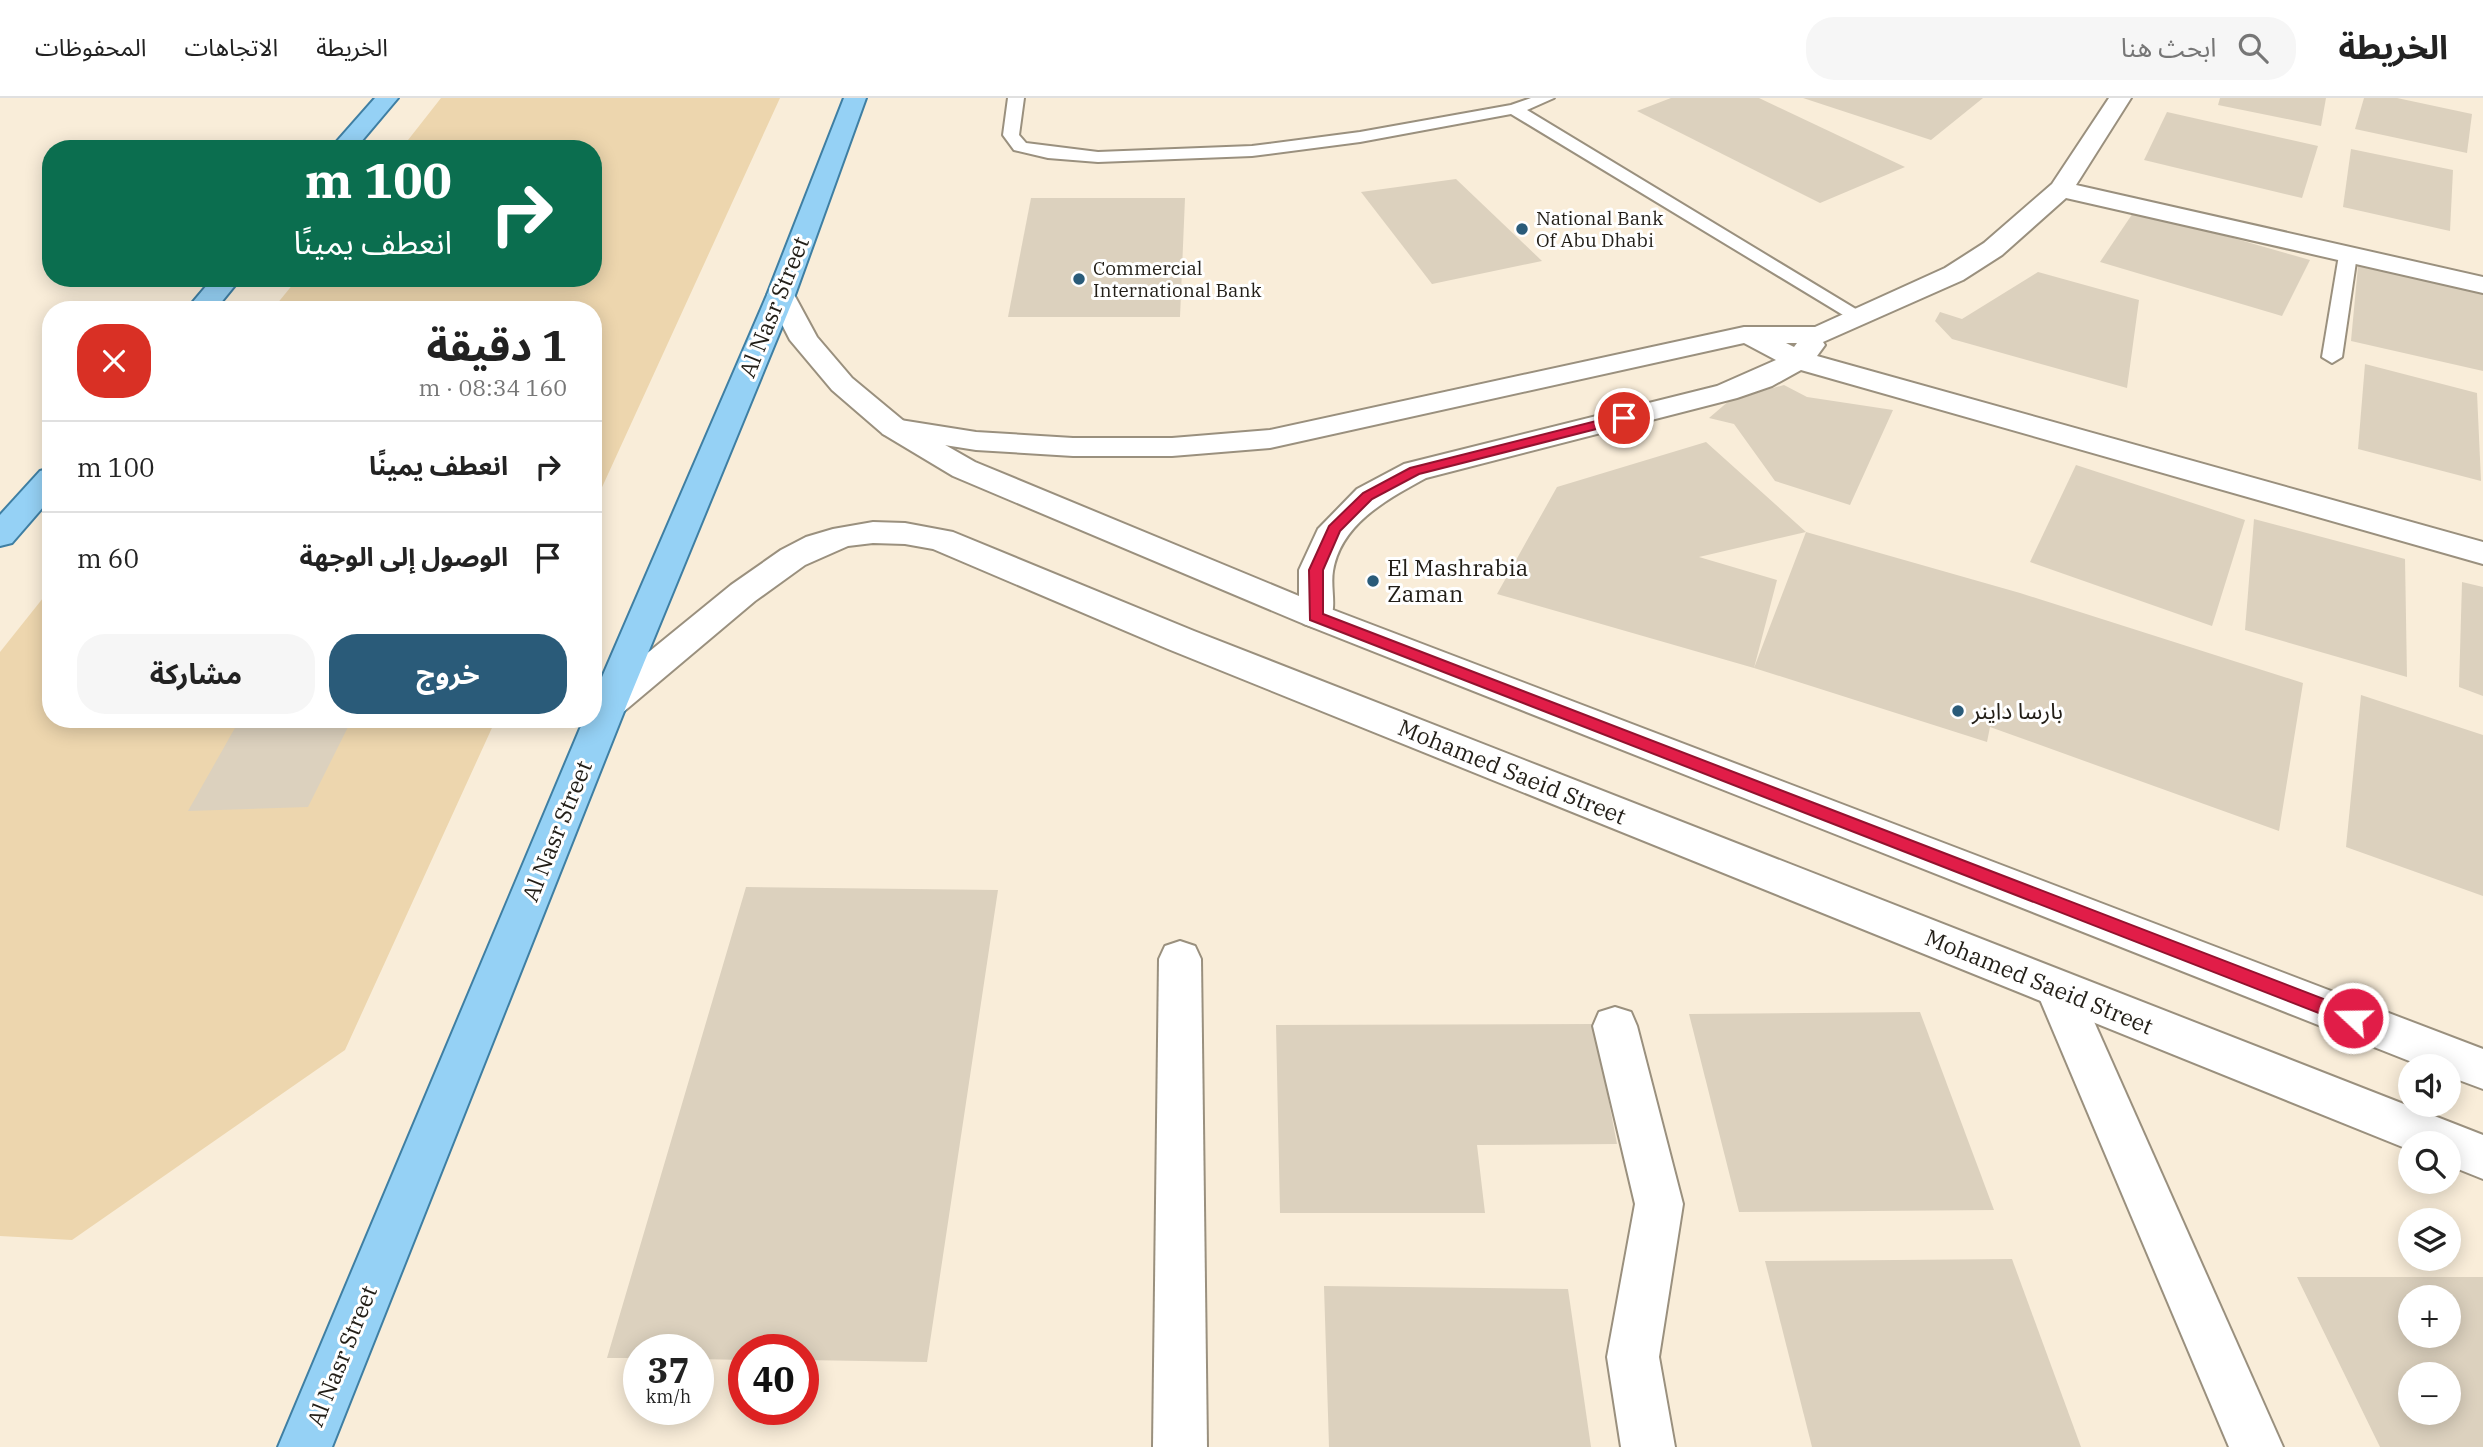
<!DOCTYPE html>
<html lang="ar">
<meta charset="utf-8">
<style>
body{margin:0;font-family:"IBM Plex Serif","Noto Sans Arabic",serif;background:#f6f6f6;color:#222;direction:rtl;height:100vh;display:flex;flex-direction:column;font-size:26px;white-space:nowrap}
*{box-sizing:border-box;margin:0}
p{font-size:23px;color:#767676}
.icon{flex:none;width:38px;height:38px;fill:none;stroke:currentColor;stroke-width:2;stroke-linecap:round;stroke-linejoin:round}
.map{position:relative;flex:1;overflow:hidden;direction:ltr}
.side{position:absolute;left:42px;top:203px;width:560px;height:427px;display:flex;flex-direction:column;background:#fff;border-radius:28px;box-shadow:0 4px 18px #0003;direction:rtl}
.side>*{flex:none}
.guide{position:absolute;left:42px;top:42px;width:560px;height:147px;border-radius:28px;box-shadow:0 4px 18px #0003;direction:rtl;background:#0b6e4f;color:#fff;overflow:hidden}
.buttons{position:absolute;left:2398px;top:956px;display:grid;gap:14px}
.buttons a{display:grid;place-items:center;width:63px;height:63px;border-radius:50%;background:#fff;box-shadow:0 4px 18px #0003;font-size:35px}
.speed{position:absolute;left:623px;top:1236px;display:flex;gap:14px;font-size:35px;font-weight:700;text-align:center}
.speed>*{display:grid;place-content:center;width:91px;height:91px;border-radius:50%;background:#fff;box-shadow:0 4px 18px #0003;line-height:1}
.speed small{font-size:18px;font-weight:400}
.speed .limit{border:10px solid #d22;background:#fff;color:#111}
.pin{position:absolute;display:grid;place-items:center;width:60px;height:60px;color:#fff;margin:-30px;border:4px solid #fff;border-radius:50%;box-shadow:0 2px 7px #0007}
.me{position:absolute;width:77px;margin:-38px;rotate:291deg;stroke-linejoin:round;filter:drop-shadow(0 0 5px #0008)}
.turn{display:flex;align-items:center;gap:24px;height:147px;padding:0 35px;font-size:32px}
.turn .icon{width:91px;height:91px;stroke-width:2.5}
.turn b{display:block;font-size:49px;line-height:60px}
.round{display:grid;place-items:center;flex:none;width:74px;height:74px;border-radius:28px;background:#f6f6f6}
.headline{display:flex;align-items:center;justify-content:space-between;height:119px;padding:0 35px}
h1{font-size:42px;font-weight:700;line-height:52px}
.button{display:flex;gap:14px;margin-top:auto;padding:14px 35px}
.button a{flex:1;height:80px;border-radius:28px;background:#2a5b79;color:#fff;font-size:28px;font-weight:700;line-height:80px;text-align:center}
.button a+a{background:#f6f6f6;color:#222}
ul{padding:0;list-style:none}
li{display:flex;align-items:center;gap:21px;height:91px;padding:0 35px;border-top:2px solid #e0e0e0}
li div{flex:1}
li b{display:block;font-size:26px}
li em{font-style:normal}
header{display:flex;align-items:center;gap:42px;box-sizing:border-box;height:98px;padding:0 35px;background:#fff;border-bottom:2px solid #e0e0e0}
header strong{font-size:33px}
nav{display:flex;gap:38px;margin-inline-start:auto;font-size:24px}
.search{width:490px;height:63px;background:#f6f6f6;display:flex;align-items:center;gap:18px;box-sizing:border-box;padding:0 24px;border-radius:28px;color:#767676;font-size:26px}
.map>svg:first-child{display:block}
</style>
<header>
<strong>الخريطة</strong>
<div class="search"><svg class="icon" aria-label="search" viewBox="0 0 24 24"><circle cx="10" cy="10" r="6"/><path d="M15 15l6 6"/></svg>ابحث هنا</div>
<nav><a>الخريطة</a><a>الاتجاهات</a><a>المحفوظات</a></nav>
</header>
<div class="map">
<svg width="2483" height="1349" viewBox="0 0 2483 1349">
<rect width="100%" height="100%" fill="#f9edd9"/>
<!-- green -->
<g fill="#edd6ae">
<polygon points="441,0 780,0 593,409 593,212 272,212 298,180 593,180 593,51 401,51"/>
<polygon points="51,490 51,621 496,621 345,952 72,1142 0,1138 0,554"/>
</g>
<!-- building -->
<g fill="#dcd1be" fill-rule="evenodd">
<polygon points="1671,0 1759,0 1905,69 1820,105 1637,13"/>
<polygon points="1803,0 1983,0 1931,42"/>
<polygon points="2220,0 2326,0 2321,28 2218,7"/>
<polygon points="2364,0 2397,0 2472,16 2467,55 2355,31"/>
<polygon points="2167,14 2318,48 2302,100 2144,62"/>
<polygon points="2351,51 2453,72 2450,133 2343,109"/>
<polygon points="1456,81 1542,163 1432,186 1361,94"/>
<polygon points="1031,100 1185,100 1180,219 1008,219"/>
<polygon points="2135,112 2310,162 2282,218 2100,164"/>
<polygon points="2358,168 2483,195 2483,273 2351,243"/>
<polygon points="2038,174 2139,202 2127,290 1952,241 1935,223 1940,214 1962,221"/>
<polygon points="2365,266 2477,295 2481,383 2358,351"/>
<polygon points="1784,287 1807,299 1893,312 1850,407 1775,383 1734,326 1709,320 1730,302"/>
<polygon points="1706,344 1806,434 1699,459 1777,482 1754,570 1806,434 2020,495 2303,585 2279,733 1990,629 1987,644 1754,570 1497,496 1557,389"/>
<polygon points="2076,367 2245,422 2212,528 2030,464"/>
<polygon points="2254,421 2405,461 2407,579 2245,532"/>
<polygon points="2462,484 2483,489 2483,598 2459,589"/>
<polygon points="2361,597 2483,637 2483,798 2346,749"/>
<polygon points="240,621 352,621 308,709 188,713"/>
<polygon points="746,789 998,792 927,1264 803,1262 803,1251 744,1251 744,1262 698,1261 698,1251 639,1251 639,1260 607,1260"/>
<polygon points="1920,914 1994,1112 1739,1114 1689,916"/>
<polygon points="1594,926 1617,1046 1477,1047 1485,1115 1280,1115 1276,927"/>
<polygon points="2012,1161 2081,1349 1812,1349 1765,1163"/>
<path d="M2297,1179H2483V1349H2380ZM2410,1199H2448V1237H2410ZM2410,1276H2448V1314H2410Z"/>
<polygon points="1324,1188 1568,1191 1591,1349 1329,1349"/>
</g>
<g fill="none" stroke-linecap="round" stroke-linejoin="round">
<defs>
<g id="service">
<polygon points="1008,0 1024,0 1019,37 1026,45 1098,54 1252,48 1360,34 1511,7 1531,0 1554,0 1527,12 1869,219 1860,225 1853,223 1511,16 1360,44 1252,58 1098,64 1048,60 1014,52 1003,37"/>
<polygon points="2348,152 2357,157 2342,259 2332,265 2322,259 2339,157"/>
</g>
<g id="minor">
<path d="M2109,0H2131L2076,87L2483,179V195L2066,100L2002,157L1963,182L1823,244L1825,247L1817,258L2483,444V466L1801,272L1772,288L1737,300L1426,380C1388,401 1341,425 1333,473C1330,491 1338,510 1328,526L1316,530L1304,526L1299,518V472L1318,431L1357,391L1404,366L1717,288L1776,262L1744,245L1270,350L1172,358H1073L976,352L894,339L883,336L879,330L883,324L894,321L976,334L1073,340H1172L1270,332L1744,229H1815L1945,170L1984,145L2052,86ZM1786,245H1797L1794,249Z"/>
<polygon points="1180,843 1195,848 1201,861 1207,1349 1153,1349 1159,861 1165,848"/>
<polygon points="2058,873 2073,879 2080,892 2283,1349 2229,1349 2036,892 2043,879"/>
<polygon points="1615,909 1631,914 1637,928 1683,1106 1659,1259 1675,1349 1621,1349 1607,1259 1635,1106 1593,928 1599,914"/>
</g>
<g id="tertiary">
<polygon points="781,189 791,191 817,239 852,280 905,324 975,364 1328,510 2483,951 2483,991 2448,978 2448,968 2422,968 1304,526 953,378 883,336 832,292 790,242 767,197 771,191"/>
<polygon points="873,424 905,425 953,434 1194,533 2483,1037 2483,1081 2448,1067 2448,1045 2410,1045 2410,1052 1168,551 933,451 905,446 873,445 848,448 805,467 755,503 622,615 609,619 596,615 593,611 596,597 731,487 781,452 806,439 833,431"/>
</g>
<g id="primary">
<polygon points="375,0 398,0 355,51 330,51"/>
<polygon points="844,0 866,0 795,197 627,606 332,1349 278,1349 584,621 593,621 593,600 767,197"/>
<polygon points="213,180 241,180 215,212 186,212"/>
<polygon points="51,370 51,400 12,445 0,448 0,417 40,373"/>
</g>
</defs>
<!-- service casing -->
<use href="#service" stroke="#9a907e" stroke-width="4"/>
<!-- minor casing -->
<use href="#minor" stroke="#9a907e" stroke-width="4"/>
<!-- tertiary casing -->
<use href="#tertiary" stroke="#9a907e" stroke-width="4"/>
<!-- primary casing -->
<use href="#primary" stroke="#3f7fa3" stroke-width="4"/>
<!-- service -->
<use href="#service" fill="#fff" fill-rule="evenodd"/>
<!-- minor -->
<use href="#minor" fill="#fff" fill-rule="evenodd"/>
<!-- tertiary -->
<use href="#tertiary" fill="#fff" fill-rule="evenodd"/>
<!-- primary -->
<use href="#primary" fill="#95d1f5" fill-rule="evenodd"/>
</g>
<!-- route -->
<polygon fill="#e11d48" stroke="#92132f" stroke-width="2" points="1624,316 1628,317 1628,323 1419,376 1372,401 1340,433 1323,472 1323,516 2360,915 2362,920 2360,926 2353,928 2347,926 1310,522 1309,472 1329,428 1363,395 1410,370"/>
<!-- markers -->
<g fill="#2a5b79" stroke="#fff" stroke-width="2.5">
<circle cx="1522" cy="131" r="7"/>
<circle cx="1079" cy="181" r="7"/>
<circle cx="1373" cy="483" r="7"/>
<circle cx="1958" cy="613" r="7"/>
</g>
<g text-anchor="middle" stroke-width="6" stroke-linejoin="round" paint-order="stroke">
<!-- far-poi labels -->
<g font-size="19" fill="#221e17" stroke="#fff" text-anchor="start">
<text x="1536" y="127">National Bank<tspan x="1536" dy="22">Of Abu Dhabi</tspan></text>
<text x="1093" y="177">Commercial<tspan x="1093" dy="22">International Bank</tspan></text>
</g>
<!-- street labels -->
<g font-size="23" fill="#221e17" stroke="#fff">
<text transform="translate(774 209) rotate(-68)" y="8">Al Nasr Street</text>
<text transform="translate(1512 674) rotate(22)" y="8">Mohamed Saeid Street</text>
<text transform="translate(557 733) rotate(-68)" y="8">Al Nasr Street</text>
<text transform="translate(2039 884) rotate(22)" y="8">Mohamed Saeid Street</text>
<text transform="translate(342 1258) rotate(-68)" y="8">Al Nasr Street</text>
</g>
<!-- poi labels -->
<g font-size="23" fill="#221e17" stroke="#fff" text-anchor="start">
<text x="1387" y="478">El Mashrabia<tspan x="1387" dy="26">Zaman</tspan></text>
<text x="1972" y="621">بارسا داينر</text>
</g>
</g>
</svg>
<div class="buttons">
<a><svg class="icon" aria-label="sound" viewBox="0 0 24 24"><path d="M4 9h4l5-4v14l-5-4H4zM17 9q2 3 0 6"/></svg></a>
<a><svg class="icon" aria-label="search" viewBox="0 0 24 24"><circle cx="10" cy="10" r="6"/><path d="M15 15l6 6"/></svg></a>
<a><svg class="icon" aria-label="layers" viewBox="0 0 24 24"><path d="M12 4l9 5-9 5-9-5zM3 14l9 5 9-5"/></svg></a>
<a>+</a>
<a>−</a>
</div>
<div class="speed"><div>37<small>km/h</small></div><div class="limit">40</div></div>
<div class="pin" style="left:1624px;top:320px;background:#d93025"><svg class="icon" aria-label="arrive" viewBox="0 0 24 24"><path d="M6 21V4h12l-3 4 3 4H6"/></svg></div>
<svg class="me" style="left:2353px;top:920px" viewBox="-20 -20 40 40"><circle r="17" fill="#e11d48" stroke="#fff" stroke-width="3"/><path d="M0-11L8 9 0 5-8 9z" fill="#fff"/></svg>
<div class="guide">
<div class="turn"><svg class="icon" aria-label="right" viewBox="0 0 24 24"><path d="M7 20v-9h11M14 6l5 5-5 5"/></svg><div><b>100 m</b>انعطف يمينًا</div></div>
</div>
<section class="side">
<div class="headline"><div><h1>1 دقيقة</h1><p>160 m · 08:34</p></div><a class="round" style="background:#d93025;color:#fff"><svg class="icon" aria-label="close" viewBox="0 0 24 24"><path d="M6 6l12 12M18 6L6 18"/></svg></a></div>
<ul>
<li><svg class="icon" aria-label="right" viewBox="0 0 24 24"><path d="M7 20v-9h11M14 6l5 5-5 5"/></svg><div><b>انعطف يمينًا</b></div><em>100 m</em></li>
<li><svg class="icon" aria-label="arrive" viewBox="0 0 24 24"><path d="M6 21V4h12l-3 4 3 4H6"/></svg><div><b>الوصول إلى الوجهة</b></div><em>60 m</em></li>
</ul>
<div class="button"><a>خروج</a><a>مشاركة</a></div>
</section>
</div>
